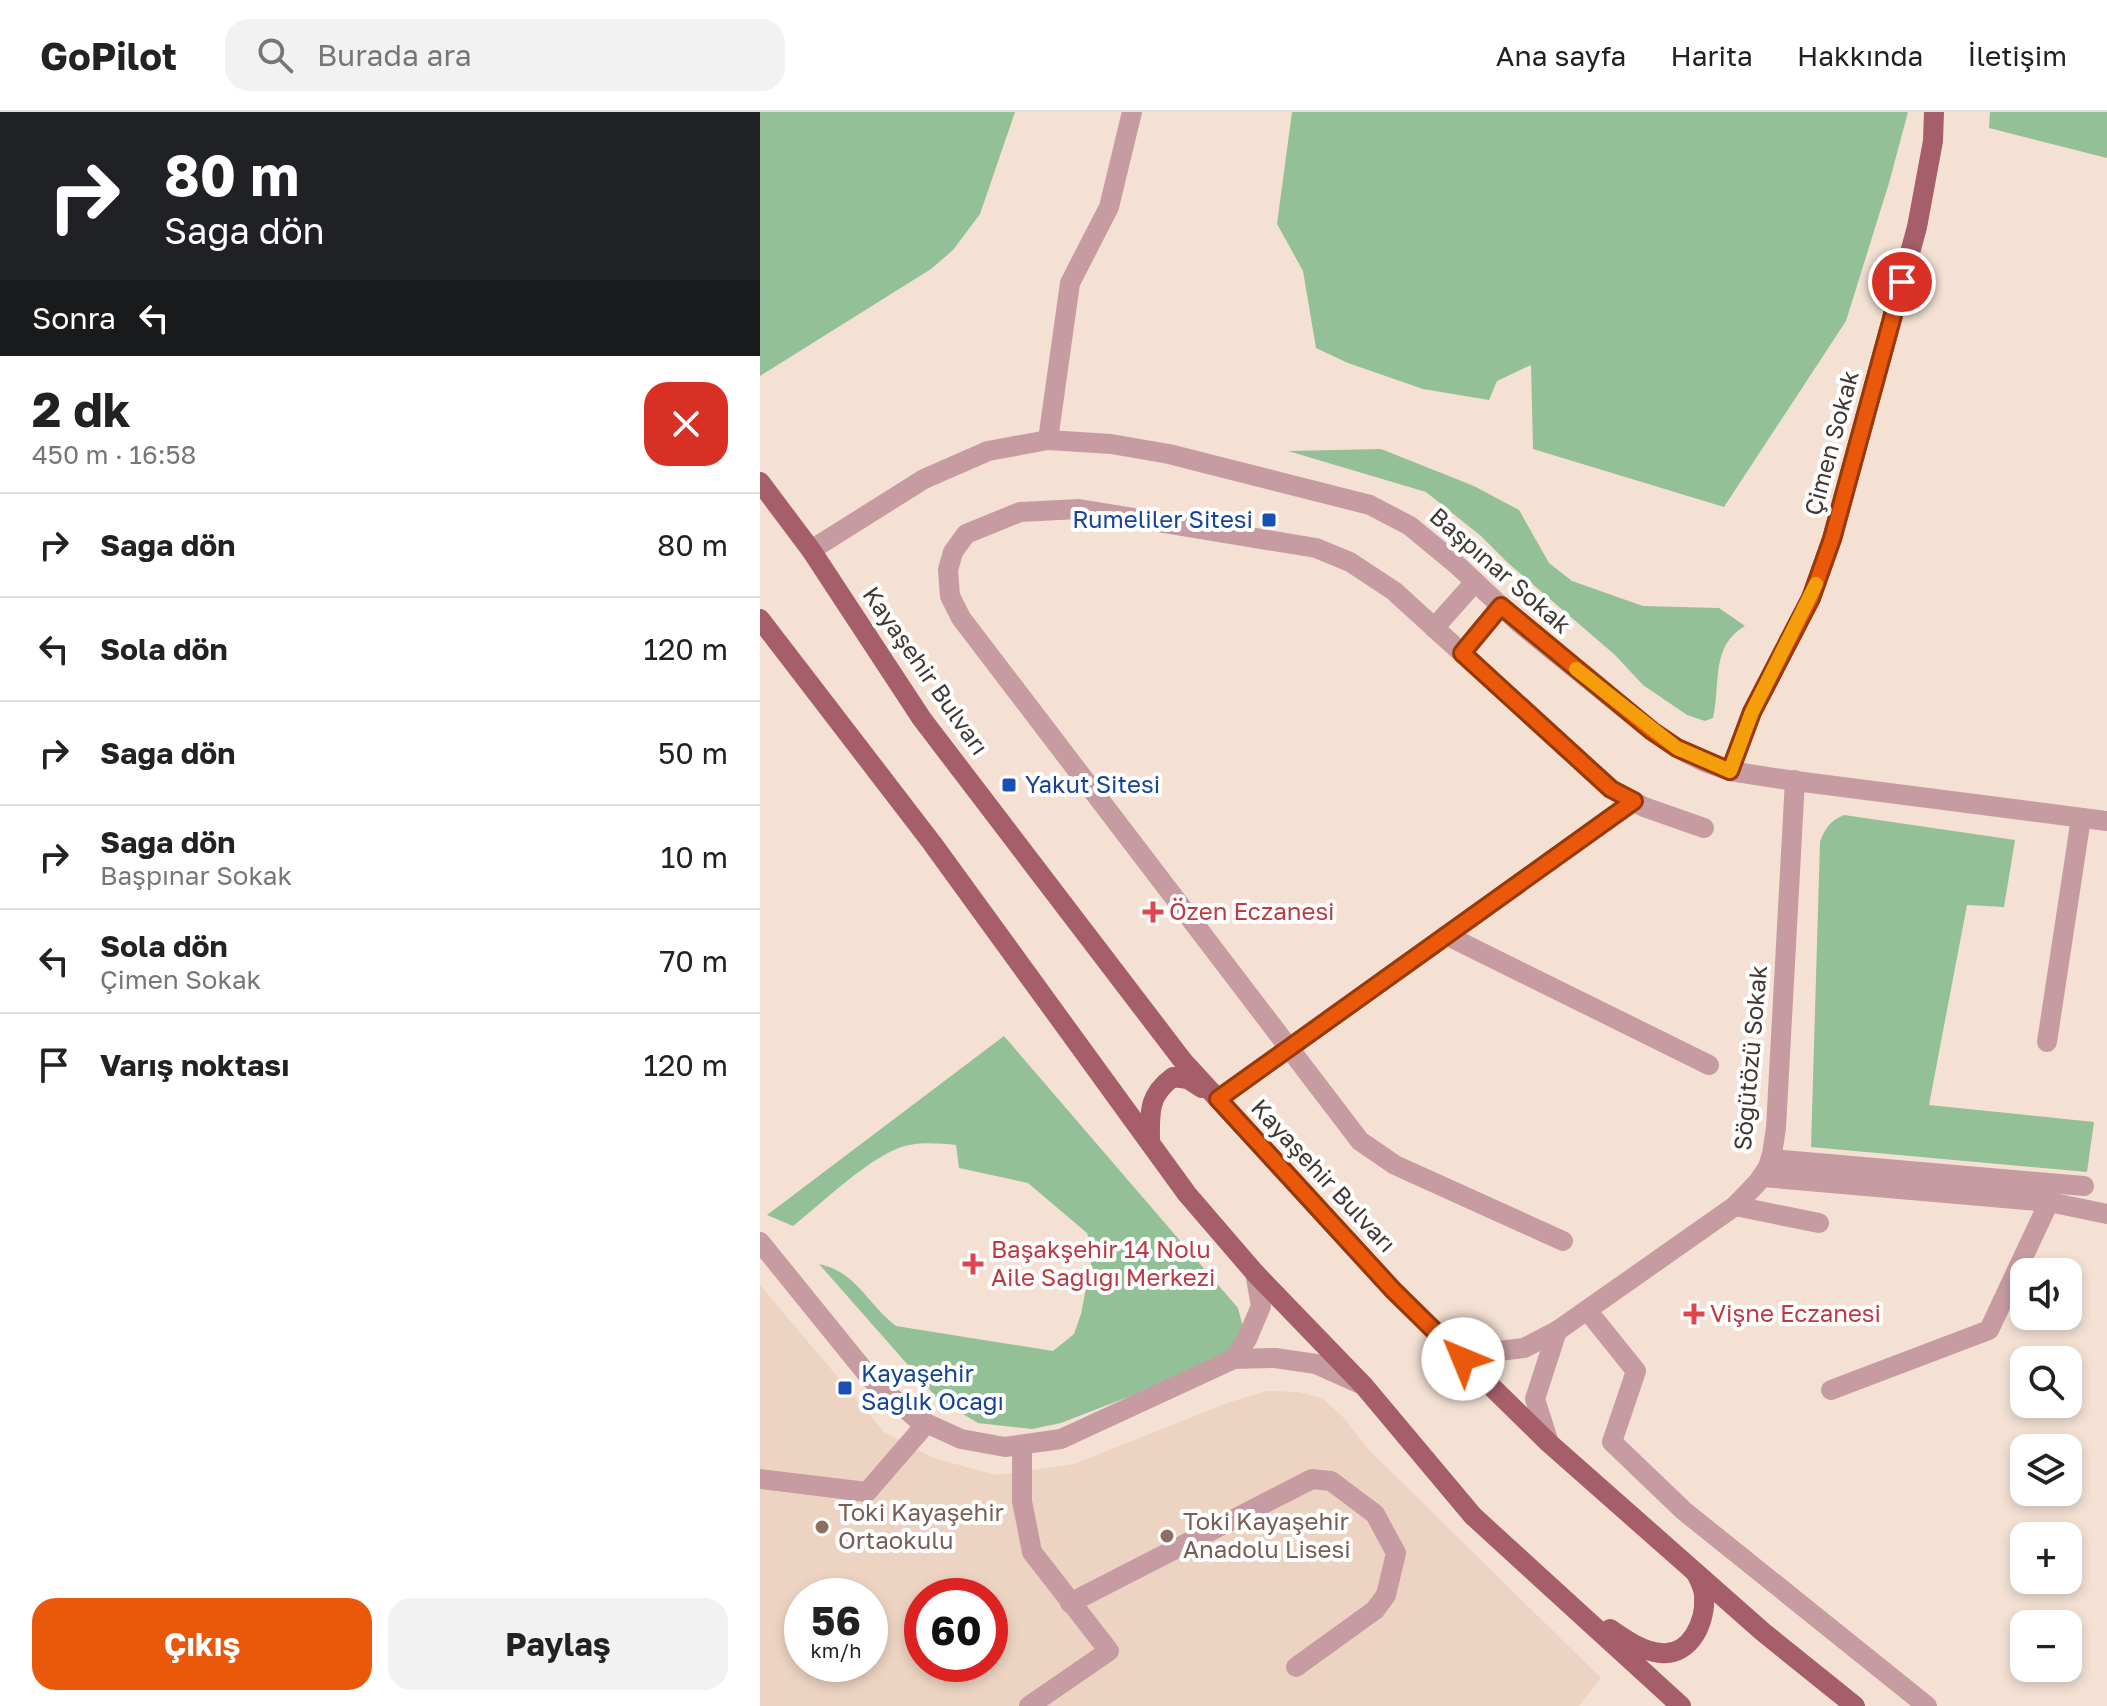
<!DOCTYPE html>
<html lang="tr">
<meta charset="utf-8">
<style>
body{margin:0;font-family:"Golos Text",sans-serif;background:#f2f2f2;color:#222;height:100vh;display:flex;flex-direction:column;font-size:30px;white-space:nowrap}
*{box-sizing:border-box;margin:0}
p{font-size:26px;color:#767676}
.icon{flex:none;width:44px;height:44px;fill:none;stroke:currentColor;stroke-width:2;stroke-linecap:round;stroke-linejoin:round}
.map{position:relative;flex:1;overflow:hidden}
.details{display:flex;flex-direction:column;background:#fff;width:760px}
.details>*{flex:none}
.top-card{background:#202124;color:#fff;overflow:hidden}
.fabs{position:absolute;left:1250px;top:1146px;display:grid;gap:16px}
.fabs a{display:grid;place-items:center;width:72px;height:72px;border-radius:16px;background:#fff;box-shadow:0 4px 12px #0003;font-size:40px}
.speed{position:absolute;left:24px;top:1466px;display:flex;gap:16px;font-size:40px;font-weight:700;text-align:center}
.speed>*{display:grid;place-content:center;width:104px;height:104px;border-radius:50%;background:#fff;box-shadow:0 4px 12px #0003;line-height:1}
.speed small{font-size:20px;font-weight:400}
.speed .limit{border:12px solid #d22;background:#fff;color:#111}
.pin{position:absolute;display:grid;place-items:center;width:68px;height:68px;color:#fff;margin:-34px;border:4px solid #fff;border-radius:50%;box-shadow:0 2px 8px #0007}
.me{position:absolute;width:88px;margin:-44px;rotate:315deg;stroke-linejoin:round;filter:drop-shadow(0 0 6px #0008)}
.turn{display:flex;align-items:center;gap:28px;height:168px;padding:0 32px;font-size:36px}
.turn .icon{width:104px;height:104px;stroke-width:2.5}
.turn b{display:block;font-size:56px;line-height:68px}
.then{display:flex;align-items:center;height:76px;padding:0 32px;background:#0003;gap:16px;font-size:30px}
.round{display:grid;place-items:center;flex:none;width:84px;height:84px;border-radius:24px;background:#f2f2f2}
.summary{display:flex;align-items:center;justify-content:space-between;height:136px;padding:0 32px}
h1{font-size:48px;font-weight:700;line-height:60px}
.primary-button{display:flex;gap:16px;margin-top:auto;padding:16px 32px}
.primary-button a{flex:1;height:92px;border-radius:24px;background:#ea580c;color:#fff;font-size:32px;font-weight:700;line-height:92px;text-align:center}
.primary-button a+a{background:#f2f2f2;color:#222}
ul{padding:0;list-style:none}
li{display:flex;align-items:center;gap:24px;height:104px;padding:0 32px;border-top:2px solid #e0e0e0}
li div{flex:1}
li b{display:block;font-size:30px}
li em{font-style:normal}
header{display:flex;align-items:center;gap:48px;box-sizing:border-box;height:112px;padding:0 40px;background:#fff;border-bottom:2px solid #e0e0e0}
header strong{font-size:38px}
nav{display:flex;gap:44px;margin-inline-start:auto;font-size:28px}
.search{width:560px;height:72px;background:#f2f2f2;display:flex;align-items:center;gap:20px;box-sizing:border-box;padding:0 28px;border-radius:24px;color:#767676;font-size:30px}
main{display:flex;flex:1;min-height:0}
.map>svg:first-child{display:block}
</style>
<header>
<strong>GoPilot</strong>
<div class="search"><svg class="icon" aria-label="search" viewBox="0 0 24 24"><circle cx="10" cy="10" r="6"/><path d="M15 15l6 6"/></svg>Burada ara</div>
<nav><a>Ana sayfa</a><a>Harita</a><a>Hakkında</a><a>İletişim</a></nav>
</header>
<main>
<section class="details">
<div class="top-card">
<div class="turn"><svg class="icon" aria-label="right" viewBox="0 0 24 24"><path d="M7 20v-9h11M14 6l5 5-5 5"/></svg><div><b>80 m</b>Sağa dön</div></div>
<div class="then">Sonra<svg class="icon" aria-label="left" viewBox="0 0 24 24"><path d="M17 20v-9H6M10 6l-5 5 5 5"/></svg></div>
</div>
<div class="summary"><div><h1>2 dk</h1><p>450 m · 16:58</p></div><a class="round" style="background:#d93025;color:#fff"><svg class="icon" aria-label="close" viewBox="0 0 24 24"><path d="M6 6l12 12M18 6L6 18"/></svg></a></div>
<ul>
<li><svg class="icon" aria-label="right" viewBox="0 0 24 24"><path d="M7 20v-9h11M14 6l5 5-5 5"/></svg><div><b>Sağa dön</b></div><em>80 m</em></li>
<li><svg class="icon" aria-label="left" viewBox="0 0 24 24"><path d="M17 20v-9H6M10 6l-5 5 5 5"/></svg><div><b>Sola dön</b></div><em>120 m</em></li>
<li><svg class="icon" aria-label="right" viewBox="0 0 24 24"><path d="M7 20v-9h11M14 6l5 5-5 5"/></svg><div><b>Sağa dön</b></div><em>50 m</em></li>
<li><svg class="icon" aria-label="right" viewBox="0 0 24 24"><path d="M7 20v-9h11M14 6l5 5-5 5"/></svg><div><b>Sağa dön</b><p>Başpınar Sokak</p></div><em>10 m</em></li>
<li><svg class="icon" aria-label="left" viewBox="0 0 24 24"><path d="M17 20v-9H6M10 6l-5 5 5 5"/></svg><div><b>Sola dön</b><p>Çimen Sokak</p></div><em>70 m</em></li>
<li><svg class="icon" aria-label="arrive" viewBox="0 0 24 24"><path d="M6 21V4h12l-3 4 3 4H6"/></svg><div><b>Varış noktası</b></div><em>120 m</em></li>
</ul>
<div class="primary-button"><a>Çıkış</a><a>Paylaş</a></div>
</section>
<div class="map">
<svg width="1347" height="1594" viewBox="0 0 1347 1594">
<rect width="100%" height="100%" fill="#f4e1d4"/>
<!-- built -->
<path fill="#edd4c2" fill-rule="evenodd" d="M0,1173L124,1320L174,1346L236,1363L314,1352L470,1290L507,1279L538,1280L562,1286L583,1305L607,1336L841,1566L819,1594H0ZM42,1484H110V1552H42ZM162,1484H230V1552H162Z"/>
<!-- green -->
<g fill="#94c097">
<polygon points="0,0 255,0 220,102 193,138 171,157 0,264"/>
<polygon points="532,0 1148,0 1129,71 1086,209 964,395 773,337 771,253 737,269 729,288 663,277 588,251 556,236 543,159 517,112"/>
<polygon points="1230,0 1347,0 1347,46 1229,16"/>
<path d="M621,337L714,374L759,398L789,451L812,469L883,494L959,496L985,514C950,534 961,572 953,606L945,609L927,603L883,573L855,543L748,451L721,424L666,380L528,339Z"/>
<path d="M1084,703L1255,728L1244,795L1207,793L1169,993L1334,1010L1327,1060L1051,1035L1060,730C1065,716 1070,709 1084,703Z"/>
<path d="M244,924L478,1196L483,1215L478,1234L448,1254L301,1311L272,1317L218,1311L178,1287L59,1152C97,1160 107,1192 136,1214L293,1239L314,1222L321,1202L333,1141L327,1121L268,1071L199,1056L196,1033C175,1031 153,1029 134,1038C101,1053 62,1091 33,1114L7,1103Z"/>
</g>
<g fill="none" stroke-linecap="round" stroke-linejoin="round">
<!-- minor -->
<g stroke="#c69ca2" stroke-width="20">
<polyline points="288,328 310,171 349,95 372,0"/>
<polyline points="51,438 164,367 228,339 288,328 351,332 409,342 610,393 650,414 696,452 759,511 892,619 917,636 942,649 970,659 1028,668 1347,709"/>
<polyline points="674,516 715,470"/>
<polyline points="702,541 741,494"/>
<polyline points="686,823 949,953"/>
<polyline points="1287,930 1321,706"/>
<polyline points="458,987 874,689"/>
<polyline points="1011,1047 1324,1074"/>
<polyline points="1002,1065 1289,1090 1347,1102"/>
<polyline points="975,1094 1059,1111"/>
<polyline points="803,1129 635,1053 600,1029 201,506 190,484 188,458 193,440 206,422 260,400 319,397 556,436 590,450 634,479 851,677 884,695 944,716"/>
<polyline points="0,1130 111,1267 157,1307 201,1327 245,1335 301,1327 474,1247 515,1246 556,1252 603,1273"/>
<polyline points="827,1198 876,1259 852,1330 924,1399 1167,1594"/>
<polyline points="681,1226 710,1236 739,1239 764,1236 797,1219 975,1094 998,1070 1008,1055 1012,1042 1016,1016 1035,668"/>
<polyline points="474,1247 487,1227 501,1194 495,1161"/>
<polyline points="1071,1278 1229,1218 1289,1090"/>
<polyline points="789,1331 775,1287 797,1219"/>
<polyline points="262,1334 262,1389 272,1440 349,1539 269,1594"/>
<polyline points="0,1367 107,1380 166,1312"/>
<polyline points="310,1491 552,1367 571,1369 615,1402 636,1441 626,1483 615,1498 536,1555"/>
</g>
<!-- major -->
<g stroke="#a55e6a" stroke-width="20">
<polyline points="0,370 51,438 162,607 423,949 633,1178 789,1331 1003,1520 1095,1594"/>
<polyline points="0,507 172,731 427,1082 495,1161 604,1274 713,1404 921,1594"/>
<polyline points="970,659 992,600 1051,486 1072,427 1157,115 1173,29 1174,0"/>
<path d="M390,1031C390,1002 387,984 413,965L428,967L442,976"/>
<path d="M850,1517C864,1527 883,1540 901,1541C931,1544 946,1509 944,1484C944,1476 939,1468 936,1461"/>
</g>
</g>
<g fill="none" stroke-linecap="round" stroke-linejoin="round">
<defs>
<polyline id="route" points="703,1247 633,1178 458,987 874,689 851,677 702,541 741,494 892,619 917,636 970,659 992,600 1051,486 1072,427 1142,170"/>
</defs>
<!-- route casing -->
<use href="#route" stroke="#983908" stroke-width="20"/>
<!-- route -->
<use href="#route" stroke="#ea580c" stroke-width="14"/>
<!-- slow -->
<polyline stroke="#f59e0b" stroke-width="14" points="816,557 917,636 970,659 992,600 1056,472"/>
</g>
<!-- markers -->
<g fill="#1a4fb4" stroke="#fff" stroke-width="3">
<rect x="501" y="400" width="16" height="16" rx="4"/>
<rect x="241" y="665" width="16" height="16" rx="4"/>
<rect x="77" y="1268" width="16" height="16" rx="4"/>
</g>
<g fill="#e0444e" stroke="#fff" stroke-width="3">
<path d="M389 788h8v8h8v8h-8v8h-8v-8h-8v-8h8z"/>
<path d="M209 1140h8v8h8v8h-8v8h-8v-8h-8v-8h8z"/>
<path d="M930 1190h8v8h8v8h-8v8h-8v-8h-8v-8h8z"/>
</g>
<g fill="#8d6e63" stroke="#fff" stroke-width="3">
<circle cx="62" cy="1415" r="8"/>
<circle cx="407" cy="1424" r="8"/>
</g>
<g text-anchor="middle" stroke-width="8" stroke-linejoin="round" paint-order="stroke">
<!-- street labels -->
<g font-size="24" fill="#413934" stroke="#fff">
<text transform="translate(1072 331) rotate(-75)" y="8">Çimen Sokak</text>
<text transform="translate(740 459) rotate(41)" y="8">Başpınar Sokak</text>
<text transform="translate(165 559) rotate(55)" y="8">Kayaşehir Bulvarı</text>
<text transform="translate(991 946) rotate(-85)" y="8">Söğütözü Sokak</text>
<text transform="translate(563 1064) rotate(47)" y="8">Kayaşehir Bulvarı</text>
</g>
<!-- transit labels -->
<g font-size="24" fill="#164399" stroke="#fff" text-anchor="start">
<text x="493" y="416" text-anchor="end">Rumeliler Sitesi</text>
<text x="265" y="681">Yakut Sitesi</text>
<text x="101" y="1270">Kayaşehir<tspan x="101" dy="28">Sağlık Ocağı</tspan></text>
</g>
<!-- health labels -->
<g font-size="24" fill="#be3a42" stroke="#fff" text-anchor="start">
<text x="409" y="808">Özen Eczanesi</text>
<text x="231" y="1146">Başakşehir 14 Nolu<tspan x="231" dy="28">Aile Sağlığı Merkezi</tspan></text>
<text x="950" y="1210">Vişne Eczanesi</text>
</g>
<!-- education labels -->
<g font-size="24" fill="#785e54" stroke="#fff" text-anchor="start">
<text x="78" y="1409">Toki Kayaşehir<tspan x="78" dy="28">Ortaokulu</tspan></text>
<text x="423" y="1418">Toki Kayaşehir<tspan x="423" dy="28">Anadolu Lisesi</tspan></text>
</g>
</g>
</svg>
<div class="fabs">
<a><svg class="icon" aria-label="sound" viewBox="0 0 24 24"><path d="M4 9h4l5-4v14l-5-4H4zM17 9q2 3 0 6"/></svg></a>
<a><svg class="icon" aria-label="search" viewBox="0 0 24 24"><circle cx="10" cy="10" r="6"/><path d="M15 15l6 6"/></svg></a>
<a><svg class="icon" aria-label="layers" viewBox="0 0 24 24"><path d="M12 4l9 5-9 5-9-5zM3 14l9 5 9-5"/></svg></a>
<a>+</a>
<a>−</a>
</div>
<div class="speed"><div>56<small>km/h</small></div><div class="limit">60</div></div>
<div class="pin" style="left:1142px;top:170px;background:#d93025"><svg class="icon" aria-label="arrive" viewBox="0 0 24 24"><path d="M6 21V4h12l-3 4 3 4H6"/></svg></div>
<svg class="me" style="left:703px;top:1247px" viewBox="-20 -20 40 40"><circle r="19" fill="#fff"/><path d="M0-13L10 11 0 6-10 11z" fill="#ea580c"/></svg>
</div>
</main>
